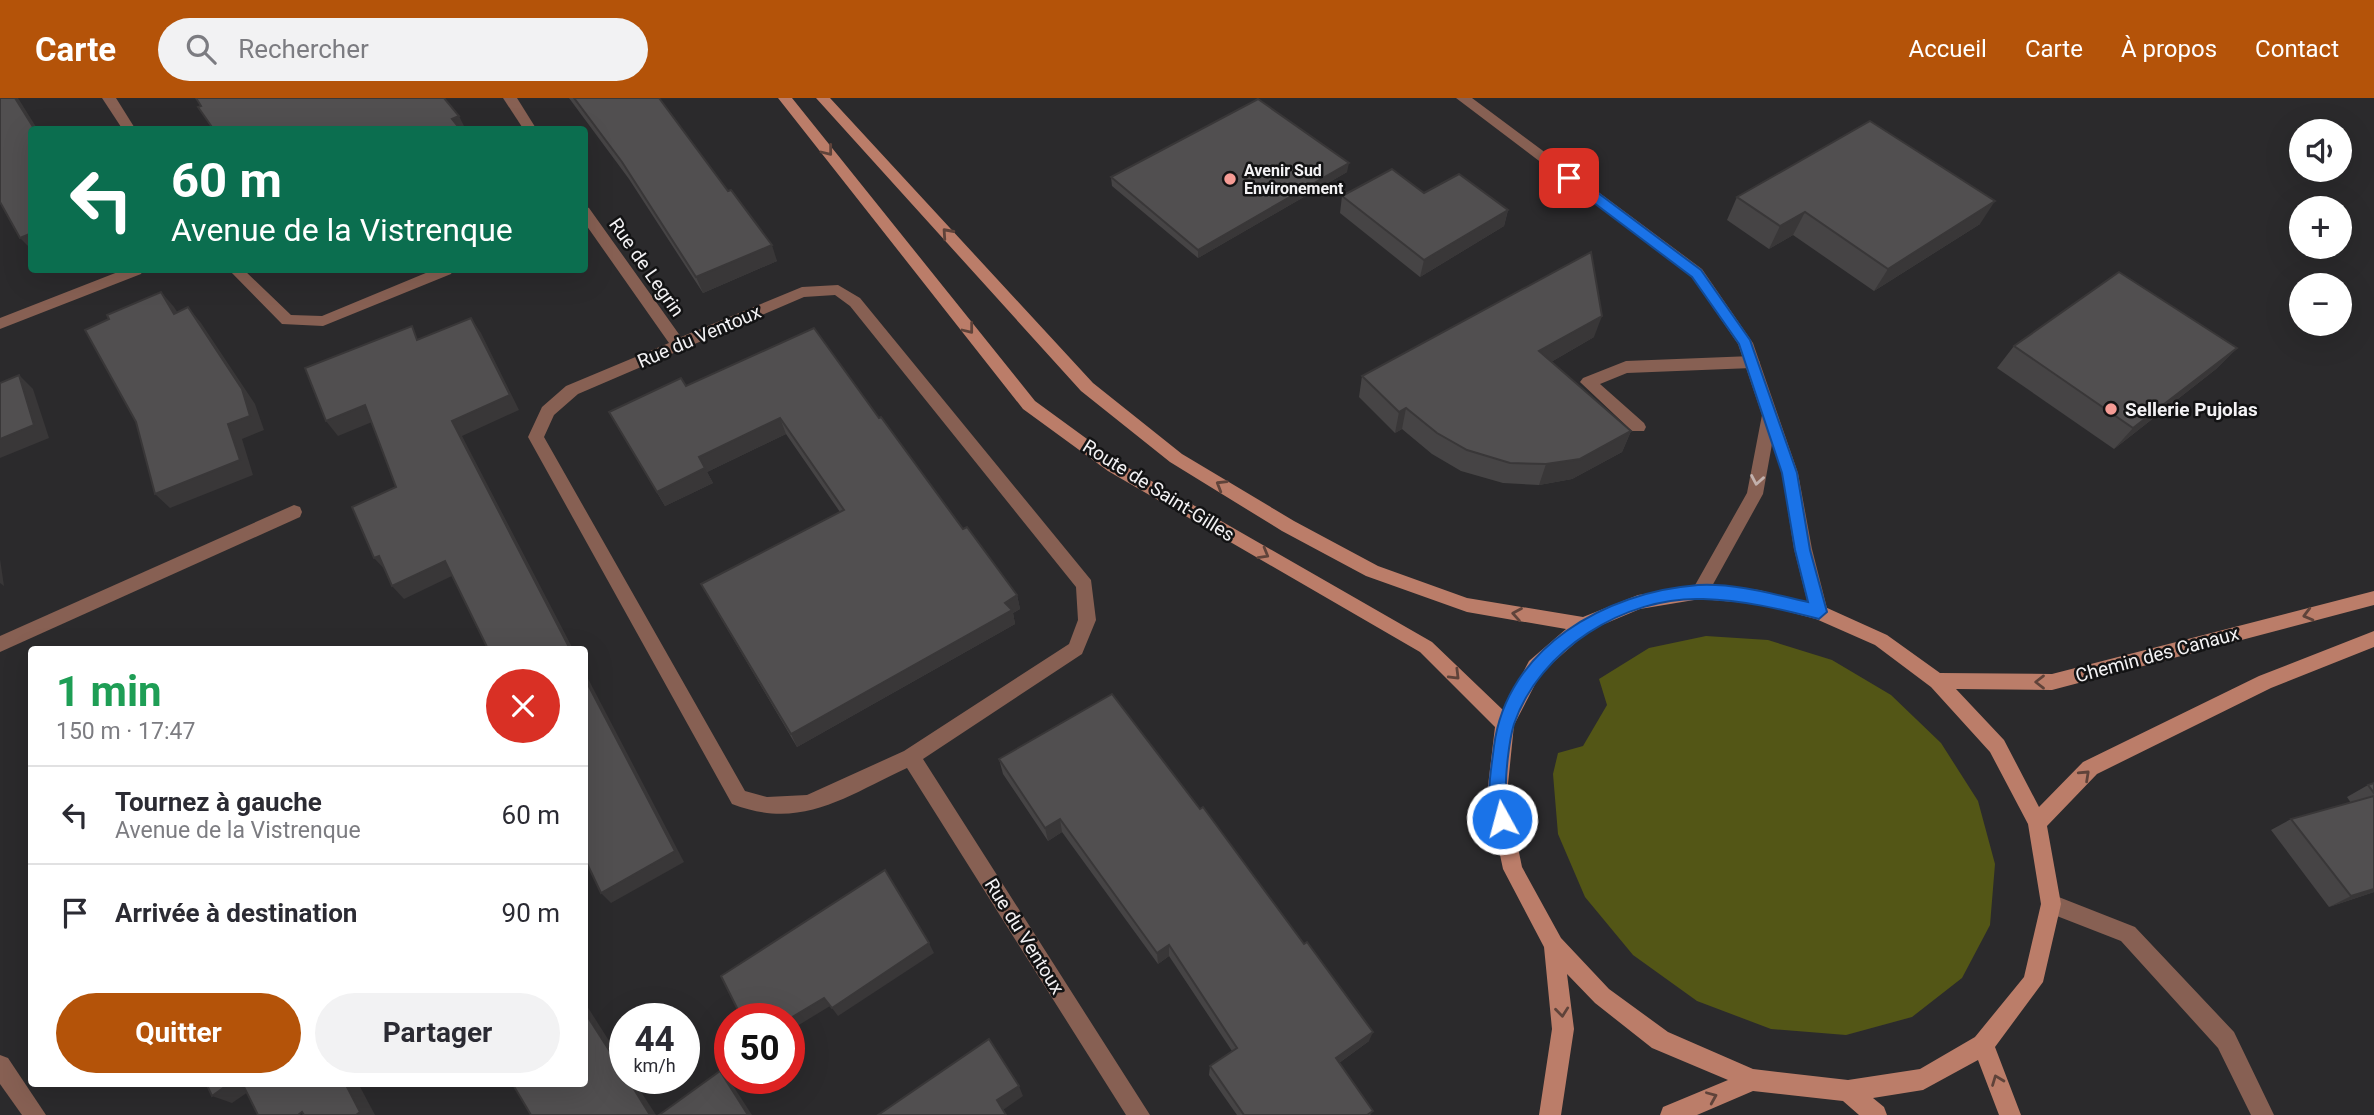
<!DOCTYPE html>
<html lang="fr">
<meta charset="utf-8">
<style>
body{margin:0;font-family:Roboto,sans-serif;background:#f2f2f3;color:#2b2b33;height:100vh;display:flex;flex-direction:column;font-size:26px;white-space:nowrap}
*{box-sizing:border-box;margin:0}
p{font-size:23px;color:#7c7c81}
.icon{flex:none;width:38px;height:38px;fill:none;stroke:currentColor;stroke-width:2;stroke-linecap:round;stroke-linejoin:round}
.map{position:relative;flex:1;overflow:hidden}
.panel{position:absolute;left:28px;top:548px;width:560px;height:441px;display:flex;flex-direction:column;background:#fff;border-radius:7px;box-shadow:0 7px 28px #0002}
.panel>*{flex:none}
.top-card{position:absolute;left:28px;top:28px;width:560px;height:147px;border-radius:7px;box-shadow:0 7px 28px #0002;background:#0b6e4f;color:#fff;overflow:hidden}
.controls{position:absolute;left:2289px;top:21px;display:grid;gap:14px}
.controls a{display:grid;place-items:center;width:63px;height:63px;border-radius:50%;background:#fff;box-shadow:0 7px 28px #0002;font-size:35px}
.speed{position:absolute;left:609px;top:905px;display:flex;gap:14px;font-size:35px;font-weight:700;text-align:center}
.speed>*{display:grid;place-content:center;width:91px;height:91px;border-radius:50%;background:#fff;box-shadow:0 7px 28px #0002;line-height:1}
.speed small{font-size:18px;font-weight:400}
.speed .limit{border:10px solid #d22;background:#fff;color:#111}
.pin{position:absolute;display:grid;place-items:center;width:60px;height:60px;color:#fff;margin:-30px;border-radius:14px;box-shadow:0 4px 10px #0006}
.me{position:absolute;width:77px;margin:-38px;rotate:353deg;stroke-linejoin:round;filter:drop-shadow(0 0 5px #0008)}
.turn{display:flex;align-items:center;gap:24px;height:147px;padding:0 28px;font-size:32px}
.turn .icon{width:91px;height:91px;stroke-width:2.5}
.turn b{display:block;font-size:49px;line-height:60px}
.round{display:grid;place-items:center;flex:none;width:74px;height:74px;border-radius:37px;background:#f2f2f3}
.head{display:flex;align-items:center;justify-content:space-between;height:119px;padding:0 28px}
h1{font-size:42px;font-weight:700;line-height:52px;color:#1e9e55}
.cta{display:flex;gap:14px;margin-top:auto;padding:14px 28px}
.cta a{flex:1;height:80px;border-radius:42px;background:#b45309;color:#fff;font-size:28px;font-weight:700;line-height:80px;text-align:center}
.cta a+a{background:#f2f2f3;color:#2b2b33}
ul{padding:0;list-style:none}
li{display:flex;align-items:center;gap:21px;height:98px;padding:0 28px;border-top:2px solid #e1e1e2}
li div{flex:1}
li b{display:block;font-size:26px}
li em{font-style:normal}
header{display:flex;align-items:center;gap:42px;box-sizing:border-box;height:98px;padding:0 35px;background:#b45309;color:#fff}
header strong{font-size:33px}
nav{display:flex;gap:38px;margin-inline-start:auto;font-size:24px}
.search{width:490px;height:63px;background:#f2f2f3;display:flex;align-items:center;gap:18px;box-sizing:border-box;padding:0 24px;border-radius:38px;color:#7c7c81;font-size:26px}
.map>svg:first-child{display:block}
</style>
<header>
<strong>Carte</strong>
<div class="search"><svg class="icon" aria-label="search" viewBox="0 0 24 24"><circle cx="10" cy="10" r="6"/><path d="M15 15l6 6"/></svg>Rechercher</div>
<nav><a>Accueil</a><a>Carte</a><a>À propos</a><a>Contact</a></nav>
</header>
<div class="map">
<svg width="2374" height="1017" viewBox="0 0 2374 1017">
<rect width="100%" height="100%" fill="#2b2a2c"/>
<!-- green -->
<polygon fill="#535616" points="1706,538 1768,542 1832,562 1891,597 1941,645 1978,703 1995,766 1990,827 1962,880 1912,919 1846,937 1771,931 1697,903 1633,857 1585,799 1558,736 1553,676 1558,655 1583,648 1607,607 1599,581 1649,550"/>
<g fill="none" stroke-linecap="round" stroke-linejoin="round">
<!-- service -->
<g fill="#876053" fill-rule="evenodd">
<polygon points="1752,258 1760,264 1752,270 1627,275 1600,286 1644,325 1646,329 1644,333 1632,333 1580,284 1583,280 1626,263"/>
<polygon points="294,407 300,409 302,414 300,419 0,554 0,538"/>
<polygon points="2051,796 2135,829 2234,934 2274,1017 2251,1017 2218,950 2121,843 2044,813 2041,806 2044,799"/>
</g>
<!-- minor -->
<g fill="#876053" fill-rule="evenodd">
<polygon points="102,0 116,0 136,32 123,32"/>
<polygon points="503,0 517,0 537,32 524,32"/>
<polygon points="1456,0 1472,0 1702,171 1753,245 1798,375 1812,451 1828,514 1825,519 1813,519 1810,514 1794,451 1782,375 1772,346 1763,396 1706,499 1694,499 1691,494 1694,489 1747,395 1762,317 1738,246 1692,179"/>
<path d="M584,108L589,110L681,239L802,189L838,187L860,200L1091,482L1096,522L1082,556L923,661L1150,1017H1126L907,670C846,698 802,733 732,706L528,339L542,309L566,288L669,245L584,124ZM835,197L850,208L1076,489L1078,522L1069,546L904,653L807,697L767,699L745,693L544,339L554,317L578,296L804,199Z"/>
<polygon points="123,172 143,172 141,176 0,231 0,220"/>
<polygon points="229,172 244,172 291,217 322,218 433,172 453,172 451,176 323,228 282,226"/>
</g>
<!-- tertiary -->
<polygon fill="#876053" fill-rule="evenodd" points="0,957 8,960 46,1017 22,1017 0,986"/>
<!-- secondary -->
<path fill="#bb7d69" fill-rule="evenodd" d="M778,0H792L1035,303L1120,365L1432,544L1503,612L1529,563L1566,531L1467,514L1366,478L1282,433L1170,364L1081,293L816,0H830L1093,285L1182,356L1294,423L1378,468L1467,500L1583,519L1638,497L1700,487L1759,492L1825,509L1887,537L1940,575L2052,576L2374,493V507L2052,592L1956,591L2004,642L2039,709L2083,664L2259,578L2374,533V549L2271,590L2097,676L2047,728L2061,806L2043,884L1995,949L2021,1017H1999L1978,962L1923,992L1873,1000L1884,1009L1887,1017H1859L1843,1003L1753,993L1697,1017H1660L1663,1009L1728,982L1652,950L1595,905L1567,876L1574,931L1561,1017H1539L1552,931L1544,849L1503,771L1487,696L1495,629L1420,554L1108,373L1023,311ZM1700,501L1759,506L1816,521L1875,547L1931,589L1990,654L2028,726L2041,806L2024,879L1975,939L1920,971L1848,982L1753,971L1668,934L1609,891L1561,840L1522,769L1507,696L1514,627L1541,575L1590,532L1640,511Z"/>
</g>
<!-- wall -->
<g fill="#464445">
<polygon points="569,0 659,0 777,163 703,195 629,81"/>
<polygon points="1347,74 1198,160 1112,88 1111,79"/>
<polygon points="1424,95 1508,112 1504,128 1420,179 1340,115 1342,98"/>
<polygon points="1737,99 1980,126 1874,193 1793,137 1769,151 1727,122"/>
<polygon points="1594,239 1551,264 1631,333 1622,354 1572,381 1539,387 1503,385 1461,373 1432,356 1402,331 1395,335 1359,299 1362,278"/>
<polygon points="2014,248 2237,250 2216,271 2114,351 1997,270"/>
<polygon points="686,288 879,320 963,431 1017,497 1020,511 1013,515 1015,526 797,649 709,500 840,414 786,336 707,374 713,385 665,408 609,314"/>
<polygon points="999,661 1369,943 1339,965 1373,1013 1370,1017 1237,1017 1209,977 1210,968 1232,953 1169,858 1158,866 1062,734 1048,743 1003,676"/>
<polygon points="2374,685 2374,794 2329,809 2271,732 2291,721 2351,705 2347,699 2368,687"/>
</g>
<!-- shaded-wall -->
<g fill="#393738">
<polygon points="15,0 18,0 38,32 35,32"/>
<polygon points="459,18 466,32 458,32 452,21"/>
<polygon points="1349,65 1347,74 1198,160 1198,152"/>
<polygon points="1995,103 1980,126 1874,193 1888,171"/>
<polygon points="1508,112 1504,128 1420,179 1424,162"/>
<polygon points="1805,114 1793,137 1769,151 1780,128"/>
<polygon points="32,135 32,152 20,140"/>
<polygon points="772,147 777,163 703,195 696,179"/>
<polygon points="161,194 174,209 188,231 174,216"/>
<polygon points="188,209 201,225 255,306 264,332 242,341 253,377 170,410 155,396"/>
<polygon points="1602,218 1594,239 1532,275 1539,253"/>
<polygon points="471,220 481,235 519,312 462,338 573,551 570,551 452,323"/>
<polygon points="2237,250 2216,271 2114,351 2133,330"/>
<polygon points="19,277 33,291 49,340 0,360 0,341"/>
<polygon points="365,307 377,322 338,338 326,323"/>
<polygon points="1406,310 1402,331 1395,335 1399,314"/>
<polygon points="780,320 786,336 707,374 713,385 665,408 657,394 699,359"/>
<polygon points="1631,333 1622,354 1572,381 1539,387 1546,366"/>
<polygon points="379,458 387,474 374,460"/>
<polygon points="0,461 4,488 0,485"/>
<polygon points="445,463 456,476 404,501 392,488"/>
<polygon points="1017,497 1020,511 1013,515 1015,526 797,649 791,636"/>
<polygon points="584,573 684,764 611,805 601,795"/>
<polygon points="1060,721 1062,734 1048,743 1045,730"/>
<polygon points="2374,791 2374,794 2329,809 2351,798"/>
<polygon points="929,845 934,855 838,918 832,910"/>
<polygon points="1169,847 1169,858 1158,866 1157,855"/>
<polygon points="824,900 830,908 789,933 789,921"/>
<polygon points="584,907 587,908 625,968 625,977 584,913"/>
<polygon points="1373,934 1369,943 1332,970 1336,960"/>
<polygon points="720,973 728,980 752,1017 748,1017"/>
<polygon points="627,980 632,980 656,1017 650,1017"/>
<polygon points="230,985 255,985 258,987 232,1005 212,998"/>
<polygon points="345,985 358,985 375,1017 356,1017"/>
<polygon points="1019,988 1023,998 1003,1012 997,1002"/>
</g>
<!-- building -->
<g fill="#514f50" stroke="#393738" stroke-width="2">
<polygon points="0,0 15,0 35,32 32,32 32,135 20,140 0,104"/>
<polygon points="196,0 444,0 459,18 452,21 461,32 214,32 198,9 201,8"/>
<polygon points="574,0 659,0 728,93 731,92 772,147 696,179 622,64"/>
<polygon points="1258,1 1349,65 1198,152 1111,79"/>
<polygon points="1870,23 1995,103 1888,171 1805,114 1780,128 1737,99"/>
<polygon points="1392,71 1424,95 1459,76 1508,112 1424,162 1342,98"/>
<polygon points="1591,154 1602,218 1539,253 1631,333 1580,361 1546,366 1510,365 1467,352 1437,335 1406,310 1399,314 1362,278"/>
<polygon points="2119,174 2237,250 2133,330 2014,248"/>
<polygon points="161,194 174,216 188,209 242,291 250,318 228,326 240,362 155,396 136,324 85,232 109,221 107,217"/>
<polygon points="471,220 510,297 452,323 570,551 488,551 445,463 392,488 379,458 374,460 352,409 396,389 365,307 326,323 305,270 412,228 417,242"/>
<polygon points="814,230 879,320 881,319 963,431 967,429 1017,497 1005,505 1012,512 791,636 701,486 844,412 780,320 699,359 705,370 657,394 609,314 681,280 686,288"/>
<polygon points="19,277 34,327 0,341 0,285"/>
<polygon points="584,579 675,753 601,795 584,759"/>
<polygon points="1112,596 1200,711 1203,709 1304,846 1307,844 1373,934 1336,960 1373,1013 1367,1017 1244,1017 1210,968 1237,950 1169,847 1157,855 1060,721 1045,730 999,661"/>
<polygon points="2374,685 2374,695 2368,687"/>
<polygon points="2374,698 2374,791 2351,798 2291,721"/>
<polygon points="885,772 929,845 832,910 824,900 789,921 742,920 721,878"/>
<polygon points="584,913 625,977 625,980 627,980 650,1017 531,1017 512,985 584,985"/>
<polygon points="989,941 1019,988 997,1002 1006,1017 878,1017"/>
<polygon points="720,973 748,1017 659,1017"/>
<polygon points="206,985 230,985 212,998"/>
<polygon points="242,985 345,985 360,1014 356,1017 304,1017 302,1014 298,1017 258,1017"/>
</g>
<!-- one-way arrows -->
<defs><path id="oneway-chevron" d="M-2-3.5L2.5 0L-2 3.5" fill="none" stroke-width="1.6" stroke-linecap="round" stroke-linejoin="round" transform="scale(1.75)"/></defs>
<g stroke="#5f433a">
<use href="#oneway-chevron" transform="translate(828 53) rotate(52)"/>
<use href="#oneway-chevron" transform="translate(947 135) rotate(-132)"/>
<use href="#oneway-chevron" transform="translate(969 231) rotate(52)"/>
<use href="#oneway-chevron" transform="translate(1221 387) rotate(-149)"/>
<use href="#oneway-chevron" transform="translate(1264 456) rotate(30)"/>
<use href="#oneway-chevron" transform="translate(1517 516) rotate(-170)"/>
<use href="#oneway-chevron" transform="translate(2308 517) rotate(165)"/>
<use href="#oneway-chevron" transform="translate(1455 577) rotate(45)"/>
<use href="#oneway-chevron" transform="translate(2040 584) rotate(-180)"/>
<use href="#oneway-chevron" transform="translate(2085 677) rotate(-43)"/>
<use href="#oneway-chevron" transform="translate(1562 914) rotate(84)"/>
<use href="#oneway-chevron" transform="translate(1997 982) rotate(-111)"/>
<use href="#oneway-chevron" transform="translate(1712 999) rotate(-23)"/>
</g>
<use stroke="#c2b0ac" href="#oneway-chevron" transform="translate(1757 382) rotate(100)"/>
<!-- route -->
<path fill="#1a73e8" stroke="#114b97" stroke-width="2" d="M1565,77H1574L1701,172L1750,242L1797,375L1810,452L1827,514L1819,521C1780,511 1743,502 1703,501C1625,498 1539,552 1514,626C1509,642 1505,679 1506,696C1506,707 1513,716 1508,727L1502,729L1496,727C1484,701 1491,675 1494,648C1507,549 1606,494 1698,487C1735,485 1773,496 1808,504L1795,452L1782,375L1739,246L1692,179L1565,83Z"/>
<!-- markers -->
<g fill="#f59c95" stroke="#131314" stroke-width="2.5">
<circle cx="1230" cy="81" r="7"/>
<circle cx="2111" cy="311" r="7"/>
</g>
<g text-anchor="middle" stroke-width="5" stroke-linejoin="round" paint-order="stroke">
<!-- far-poi labels -->
<g font-size="16" font-weight="bold" fill="#f3f2f4" stroke="#131314" text-anchor="start">
<text x="1244" y="78">Avenir Sud<tspan x="1244" dy="18">Environement</tspan></text>
</g>
<!-- street labels -->
<g font-size="19" fill="#f3f2f4" stroke="#131314">
<text transform="translate(647 169) rotate(55)" y="7">Rue de Legrin</text>
<text transform="translate(699 238) rotate(-23)" y="7">Rue du Ventoux</text>
<text transform="translate(1159 392) rotate(32)" y="7">Route de Saint-Gilles</text>
<text transform="translate(2157 556) rotate(-15)" y="7">Chemin des Canaux</text>
<text transform="translate(1025 838) rotate(58)" y="7">Rue du Ventoux</text>
</g>
<!-- poi labels -->
<g font-size="19" font-weight="bold" fill="#f3f2f4" stroke="#131314" text-anchor="start">
<text x="2125" y="318">Sellerie Pujolas</text>
</g>
</g>
</svg>
<div class="controls">
<a><svg class="icon" aria-label="sound" viewBox="0 0 24 24"><path d="M4 9h4l5-4v14l-5-4H4zM17 9q2 3 0 6"/></svg></a>
<a>+</a>
<a>−</a>
</div>
<div class="speed"><div>44<small>km/h</small></div><div class="limit">50</div></div>
<div class="pin" style="left:1569px;top:80px;background:#d93025"><svg class="icon" aria-label="arrive" viewBox="0 0 24 24"><path d="M6 21V4h12l-3 4 3 4H6"/></svg></div>
<svg class="me" style="left:1502px;top:721px" viewBox="-20 -20 40 40"><circle r="17" fill="#1a73e8" stroke="#fff" stroke-width="3"/><path d="M0-11L8 9 0 5-8 9z" fill="#fff"/></svg>
<div class="top-card">
<div class="turn"><svg class="icon" aria-label="left" viewBox="0 0 24 24"><path d="M17 20v-9H6M10 6l-5 5 5 5"/></svg><div><b>60 m</b>Avenue de la Vistrenque</div></div>
</div>
<section class="panel">
<div class="head"><div><h1>1 min</h1><p>150 m · 17:47</p></div><a class="round" style="background:#d93025;color:#fff"><svg class="icon" aria-label="close" viewBox="0 0 24 24"><path d="M6 6l12 12M18 6L6 18"/></svg></a></div>
<ul>
<li><svg class="icon" aria-label="left" viewBox="0 0 24 24"><path d="M17 20v-9H6M10 6l-5 5 5 5"/></svg><div><b>Tournez à gauche</b><p>Avenue de la Vistrenque</p></div><em>60 m</em></li>
<li><svg class="icon" aria-label="arrive" viewBox="0 0 24 24"><path d="M6 21V4h12l-3 4 3 4H6"/></svg><div><b>Arrivée à destination</b></div><em>90 m</em></li>
</ul>
<div class="cta"><a>Quitter</a><a>Partager</a></div>
</section>
</div>
